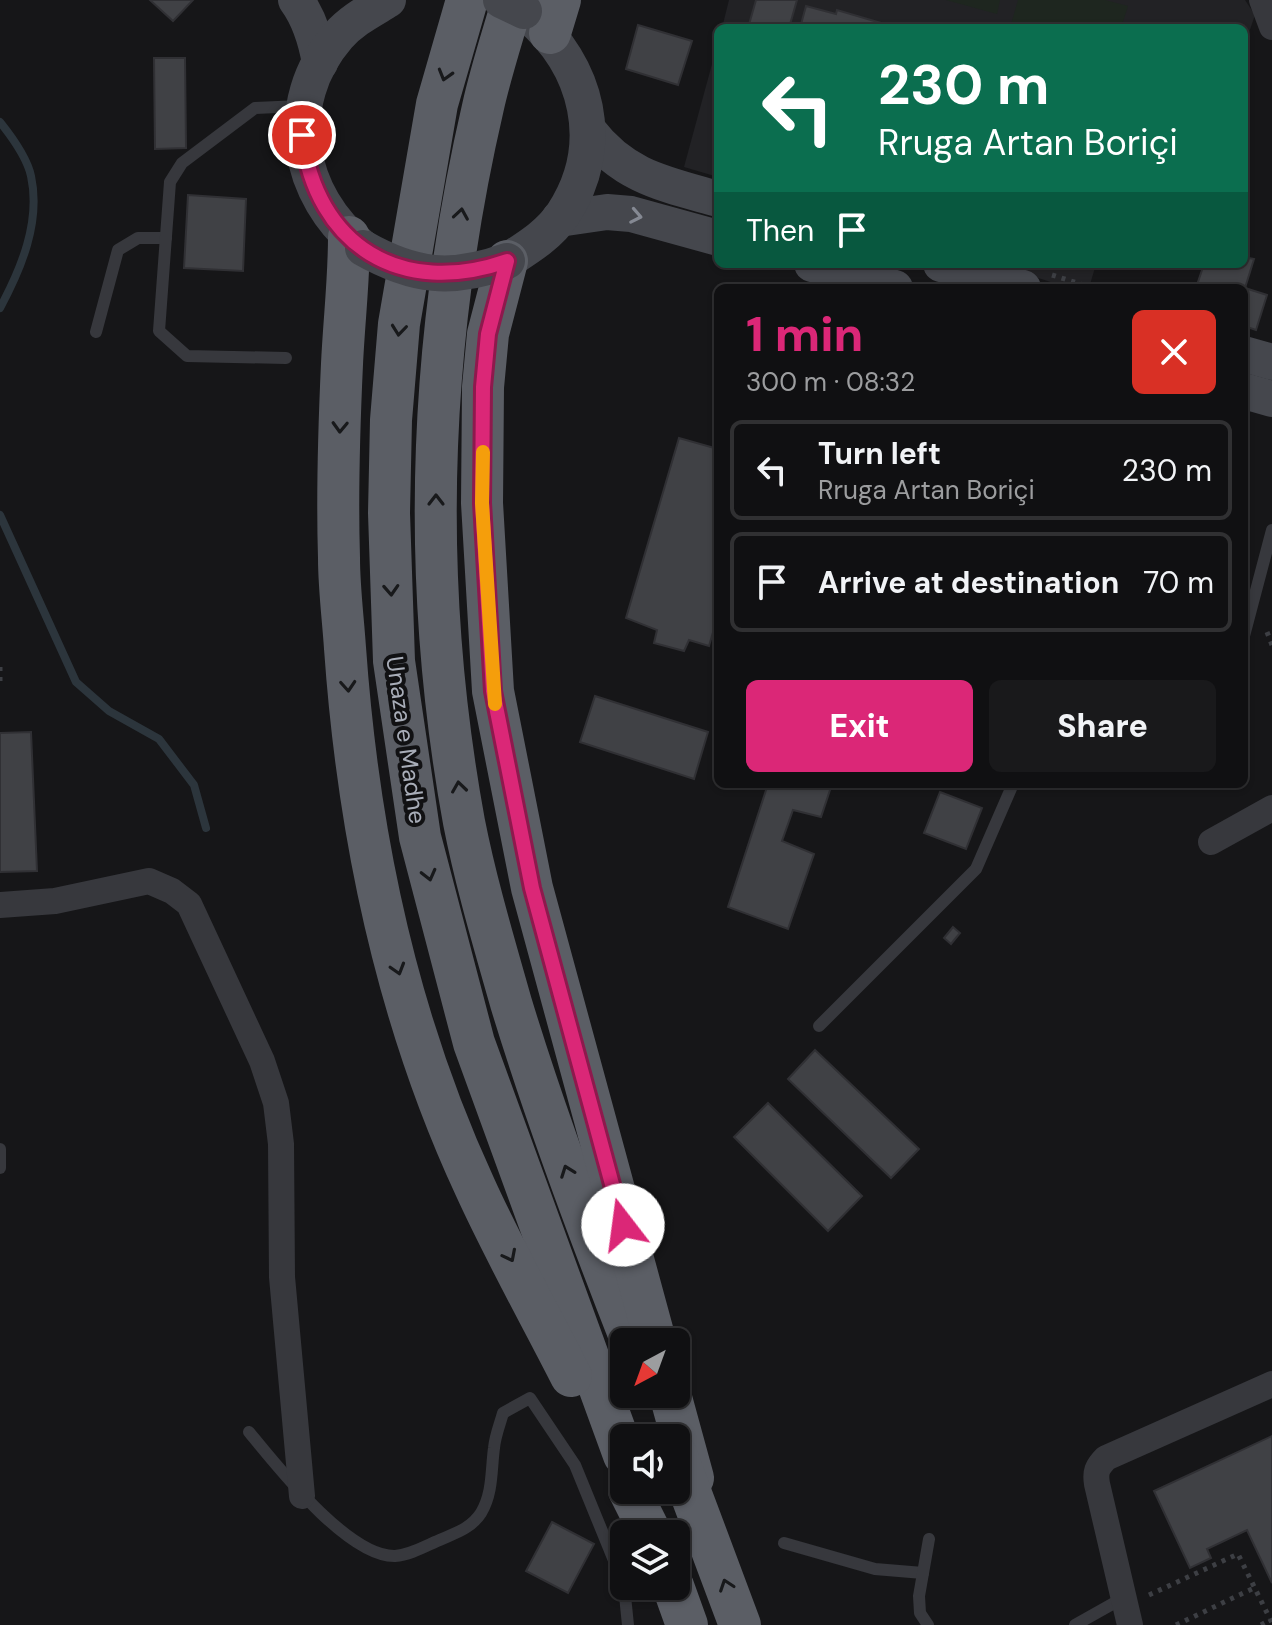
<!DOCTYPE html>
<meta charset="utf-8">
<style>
body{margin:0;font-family:"DM Sans",sans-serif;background:#19191b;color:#f1f3f6;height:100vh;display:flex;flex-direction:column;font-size:30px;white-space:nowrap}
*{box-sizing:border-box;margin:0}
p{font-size:26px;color:#9c9d9f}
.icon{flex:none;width:44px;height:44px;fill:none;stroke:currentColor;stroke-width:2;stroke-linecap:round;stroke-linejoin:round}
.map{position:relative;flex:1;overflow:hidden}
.sheet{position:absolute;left:714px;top:284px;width:534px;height:504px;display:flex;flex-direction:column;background:#101012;border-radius:12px;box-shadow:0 2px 6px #0004,0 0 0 2px #303032}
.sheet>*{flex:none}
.banner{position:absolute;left:714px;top:24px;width:534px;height:244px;border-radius:12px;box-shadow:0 2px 6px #0004,0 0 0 2px #303032;background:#0b6e4f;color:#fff;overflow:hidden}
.needle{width:52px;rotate:221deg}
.tools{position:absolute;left:610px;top:1328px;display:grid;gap:16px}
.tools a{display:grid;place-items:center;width:80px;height:80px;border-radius:12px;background:#101012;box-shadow:0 2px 6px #0004,0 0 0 2px #303032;font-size:40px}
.pin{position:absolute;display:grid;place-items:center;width:68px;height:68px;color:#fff;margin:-34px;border:4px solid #fff;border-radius:50%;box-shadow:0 2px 8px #0007}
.me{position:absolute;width:88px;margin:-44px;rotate:345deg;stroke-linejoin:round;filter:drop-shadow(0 0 6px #0008)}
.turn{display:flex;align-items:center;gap:28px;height:168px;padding:0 32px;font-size:36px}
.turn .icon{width:104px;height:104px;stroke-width:2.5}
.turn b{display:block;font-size:56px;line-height:68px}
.then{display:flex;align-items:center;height:76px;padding:0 32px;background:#0003;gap:16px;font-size:30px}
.round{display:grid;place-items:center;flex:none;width:84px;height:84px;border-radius:12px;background:#19191b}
.overview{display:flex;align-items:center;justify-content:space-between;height:136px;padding:0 32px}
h1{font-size:48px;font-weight:800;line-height:60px;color:#db2777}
.cta{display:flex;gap:16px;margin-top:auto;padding:16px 32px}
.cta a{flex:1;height:92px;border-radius:12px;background:#db2777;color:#fff;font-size:32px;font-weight:800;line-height:92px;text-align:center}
.cta a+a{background:#19191b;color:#f1f3f6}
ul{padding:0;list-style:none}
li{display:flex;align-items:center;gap:24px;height:100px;margin:0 16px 12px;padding:0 16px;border:4px solid #303032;border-radius:12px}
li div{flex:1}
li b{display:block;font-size:30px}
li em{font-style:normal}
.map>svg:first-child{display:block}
</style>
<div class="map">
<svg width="1272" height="1625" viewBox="0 0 1272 1625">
<rect width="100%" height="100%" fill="#161618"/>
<!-- built -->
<g fill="#222225">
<polygon points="729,0 1245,0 1255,15 1244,47 1244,28 722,28"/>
<polygon points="718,42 718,177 684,167"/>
<polygon points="995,264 1096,264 1089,288 1069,288"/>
</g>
<!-- green -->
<g fill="#1e261f">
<polygon points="946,0 1000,0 997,14"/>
<polygon points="1018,0 1105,0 1128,6 1121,28 1010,28"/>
</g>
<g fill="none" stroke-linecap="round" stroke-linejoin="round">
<!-- stream -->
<g stroke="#2c353c" stroke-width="8">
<path d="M0,122C12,137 27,157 31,176C41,222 21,269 0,308"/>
<polyline points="0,515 76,682 109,711 159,739 194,785 206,828"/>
</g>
</g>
<!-- building -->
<g fill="#404145" stroke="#303034" stroke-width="2">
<polygon points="150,0 193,0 173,21"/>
<polygon points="756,0 797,0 789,28 748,28"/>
<polygon points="806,6 836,14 837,10 898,28 800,28"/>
<polygon points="638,25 692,41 678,85 626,69"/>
<polygon points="154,58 185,58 186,148 155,149"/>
<polygon points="188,195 246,199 243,271 184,268"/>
<polygon points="1244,257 1254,259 1245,288 1267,295 1256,330 1244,326 1244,288 1196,288 1204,264 1244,264"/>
<polygon points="679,438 718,449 718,615 709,646 689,640 684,651 654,643 657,630 626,618"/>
<polygon points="595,696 708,732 694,779 580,742"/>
<polygon points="31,732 37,871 0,872 0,733"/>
<polygon points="768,784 832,784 821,817 793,810 782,841 814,854 788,929 728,907"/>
<polygon points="940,792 982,808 966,849 924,833"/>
<polygon points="953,927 960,933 951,944 944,938"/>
<polygon points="815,1050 919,1149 891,1178 788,1079"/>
<polygon points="768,1103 862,1196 828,1231 734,1137"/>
<polygon points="1272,1436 1272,1583 1247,1530 1207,1549 1211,1558 1190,1568 1154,1491"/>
<polygon points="552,1522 594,1544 568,1593 526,1571"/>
</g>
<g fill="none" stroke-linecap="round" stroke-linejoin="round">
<!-- path -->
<g stroke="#3d3f44" stroke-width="5" stroke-dasharray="4 6" stroke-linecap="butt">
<polyline points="1052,275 1093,288"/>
<polyline points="1267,632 1272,645"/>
<polyline points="0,667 0,682"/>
<polyline points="1149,1595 1238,1554 1272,1623"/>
<polyline points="1176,1625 1254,1588"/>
<polyline points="1261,1625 1270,1620"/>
</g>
<!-- service -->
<g stroke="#37383d" stroke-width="12">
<polyline points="96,332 118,250 138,238 166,238"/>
<polyline points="286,358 187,356 159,331 170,182 182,163 255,108 301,106"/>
<polyline points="1244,636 1272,530"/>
<polyline points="819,1026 976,869 1013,784"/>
<polyline points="0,1149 0,1168"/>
<path d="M249,1432C277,1466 348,1557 395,1556C409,1555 422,1548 435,1542C452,1534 470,1530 481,1513C493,1493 491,1470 494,1448C495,1436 500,1424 503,1413L530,1398L575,1465L624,1585"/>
<polyline points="784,1543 875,1569 923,1573"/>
<polyline points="624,1586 628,1625"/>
<polyline points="928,1625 920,1613 919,1596 929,1539"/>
<polyline points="1075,1625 1123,1598"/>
</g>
<!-- minor -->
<g stroke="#37383d" stroke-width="26">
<polyline points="1262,0 1272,27"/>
<polyline points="1211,842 1272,808"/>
<polyline points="0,905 55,901 149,881 172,891 189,904 262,1061 276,1103 281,1144 282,1277 302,1496"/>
<path d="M1130,1625L1097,1484C1095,1472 1097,1467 1106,1458L1272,1384"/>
</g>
<!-- secondary -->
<g stroke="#45474d" stroke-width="36">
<path d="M296,0C310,19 316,40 320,63"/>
<path d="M589,131C624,177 665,184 718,199"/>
<polyline points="559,219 607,212 631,214 718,238"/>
<path d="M363,248C296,196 280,103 338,36C352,20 370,11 388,0"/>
<path d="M507,261C527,248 549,235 563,214C608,145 588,66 528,15"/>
<polyline points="812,264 895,288"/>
<polyline points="941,264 1023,288"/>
<polyline points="1244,354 1272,362"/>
<polyline points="1244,391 1272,399"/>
</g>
<!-- trunk -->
<g stroke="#5b5e65" stroke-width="42">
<polyline points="467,0 437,104 399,324 391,420 389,513 394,661 420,837 474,1043 624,1455"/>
<path d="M513,0C503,35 491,71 483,107C428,344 420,582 464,822C476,883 494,943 511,1003C546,1118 588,1230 632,1342"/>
<polyline points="550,33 560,0"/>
<path d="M349,237C349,280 344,321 342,364C339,428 337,493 339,558C339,588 343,618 345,648C358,832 397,1019 475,1187C504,1251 539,1313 571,1376"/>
<polyline points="507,261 488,334 483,387 482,503 493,691 532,888 653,1333"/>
<polyline points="670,1394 693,1478"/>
<polyline points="676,1454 740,1625"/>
<polyline points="629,1490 651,1534"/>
<polyline points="673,1586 687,1625"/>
</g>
<!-- secondary-bridge -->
<g stroke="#45474d" stroke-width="36">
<polyline points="501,0 524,11"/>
<path d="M363,248C414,277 452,281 507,261"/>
</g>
</g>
<!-- one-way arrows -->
<defs><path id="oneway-chevron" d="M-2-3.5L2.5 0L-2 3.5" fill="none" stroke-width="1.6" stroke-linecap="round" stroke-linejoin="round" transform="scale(2)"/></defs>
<g stroke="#18191b">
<use href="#oneway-chevron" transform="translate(445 75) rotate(106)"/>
<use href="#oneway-chevron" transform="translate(461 214) rotate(-81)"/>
<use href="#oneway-chevron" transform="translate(399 330) rotate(96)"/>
<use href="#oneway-chevron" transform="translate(340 427) rotate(92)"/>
<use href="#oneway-chevron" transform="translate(436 500) rotate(-90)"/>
<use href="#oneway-chevron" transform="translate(391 590) rotate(87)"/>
<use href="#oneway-chevron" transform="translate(348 686) rotate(86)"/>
<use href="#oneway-chevron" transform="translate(459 787) rotate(-98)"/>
<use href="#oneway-chevron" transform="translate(429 875) rotate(76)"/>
<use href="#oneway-chevron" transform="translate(398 969) rotate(73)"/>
<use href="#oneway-chevron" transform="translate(567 1171) rotate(-110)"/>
<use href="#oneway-chevron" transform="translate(510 1256) rotate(63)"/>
<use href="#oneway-chevron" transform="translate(726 1585) rotate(-109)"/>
</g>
<use stroke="#858993" href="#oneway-chevron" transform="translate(636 216) rotate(11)"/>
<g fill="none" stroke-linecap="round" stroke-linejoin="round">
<defs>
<path id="route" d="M302,135C316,246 401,298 507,261L488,334L483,387L482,503L493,691L532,888L623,1225"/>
</defs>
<!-- route casing -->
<use href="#route" stroke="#8e194d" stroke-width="20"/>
<!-- route -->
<use href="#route" stroke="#db2777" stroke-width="14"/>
<!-- slow -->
<polyline stroke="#f59e0b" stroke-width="14" points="483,452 482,503 495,704"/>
</g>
<g text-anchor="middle" stroke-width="8" stroke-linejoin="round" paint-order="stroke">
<!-- street labels -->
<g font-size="24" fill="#a8adb8" stroke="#111113">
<text transform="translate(406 740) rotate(82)" y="8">Unaza e Madhe</text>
</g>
</g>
</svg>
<div class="tools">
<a><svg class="needle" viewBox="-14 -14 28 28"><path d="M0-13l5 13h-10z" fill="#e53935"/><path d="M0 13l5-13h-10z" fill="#9c9d9f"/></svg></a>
<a><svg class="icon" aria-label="sound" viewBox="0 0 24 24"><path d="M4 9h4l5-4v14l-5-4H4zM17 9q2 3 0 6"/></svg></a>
<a><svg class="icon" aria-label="layers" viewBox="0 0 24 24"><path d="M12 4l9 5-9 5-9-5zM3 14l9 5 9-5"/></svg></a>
</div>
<div class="pin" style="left:302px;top:135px;background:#d93025"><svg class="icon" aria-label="arrive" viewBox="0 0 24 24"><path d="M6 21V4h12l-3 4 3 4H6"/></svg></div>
<svg class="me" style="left:623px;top:1225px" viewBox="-20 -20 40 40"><circle r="19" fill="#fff"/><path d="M0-13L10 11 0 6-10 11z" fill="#db2777"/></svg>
<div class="banner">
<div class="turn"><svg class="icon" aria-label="left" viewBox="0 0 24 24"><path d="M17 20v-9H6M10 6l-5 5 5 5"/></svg><div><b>230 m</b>Rruga Artan Boriçi</div></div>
<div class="then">Then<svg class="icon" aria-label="arrive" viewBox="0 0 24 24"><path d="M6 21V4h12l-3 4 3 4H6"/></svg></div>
</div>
<section class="sheet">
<div class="overview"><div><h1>1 min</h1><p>300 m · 08:32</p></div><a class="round" style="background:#d93025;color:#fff"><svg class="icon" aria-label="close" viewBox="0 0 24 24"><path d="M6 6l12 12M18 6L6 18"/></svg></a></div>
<ul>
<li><svg class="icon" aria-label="left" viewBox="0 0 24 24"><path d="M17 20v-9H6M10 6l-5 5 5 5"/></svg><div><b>Turn left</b><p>Rruga Artan Boriçi</p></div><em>230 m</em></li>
<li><svg class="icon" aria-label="arrive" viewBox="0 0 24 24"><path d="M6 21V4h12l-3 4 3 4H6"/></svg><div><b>Arrive at destination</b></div><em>70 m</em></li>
</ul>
<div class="cta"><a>Exit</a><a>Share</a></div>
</section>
</div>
